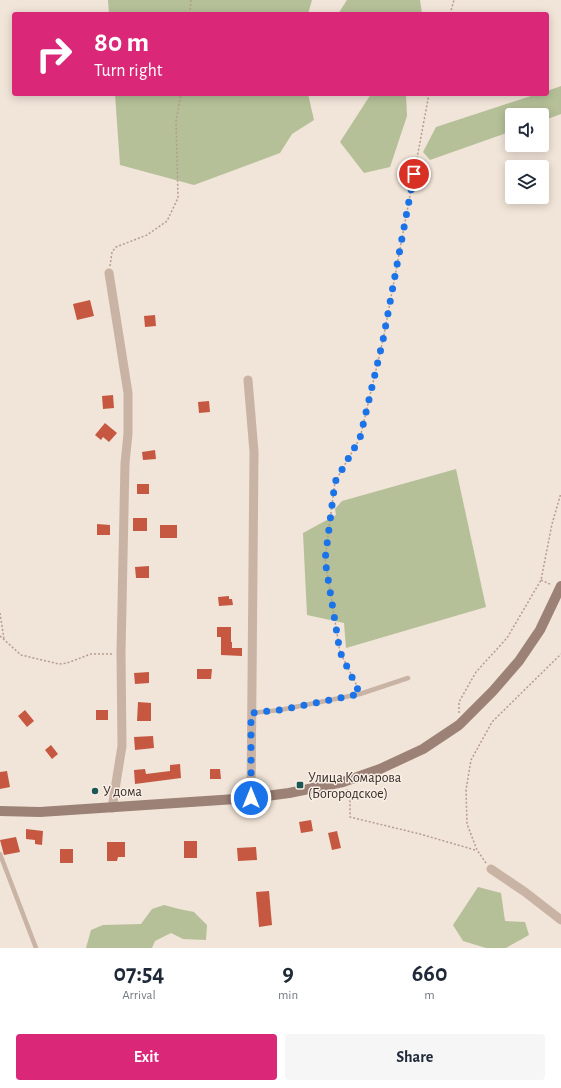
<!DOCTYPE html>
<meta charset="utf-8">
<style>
body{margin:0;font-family:"Alegreya Sans",sans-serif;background:#f6f6f7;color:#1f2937;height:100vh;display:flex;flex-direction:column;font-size:15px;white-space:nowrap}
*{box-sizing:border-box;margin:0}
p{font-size:13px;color:#747a83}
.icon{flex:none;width:22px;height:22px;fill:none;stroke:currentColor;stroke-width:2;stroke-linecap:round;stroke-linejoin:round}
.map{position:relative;height:948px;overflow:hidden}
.sheet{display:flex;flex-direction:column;background:#fff;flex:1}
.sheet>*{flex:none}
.top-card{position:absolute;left:12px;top:12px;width:537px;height:84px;border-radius:4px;box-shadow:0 2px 10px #0003;background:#db2777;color:#fff;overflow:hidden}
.controls{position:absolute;left:505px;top:108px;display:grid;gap:8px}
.controls a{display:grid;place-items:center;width:44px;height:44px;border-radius:4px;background:#fff;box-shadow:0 2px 10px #0003;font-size:20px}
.pin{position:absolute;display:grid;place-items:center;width:34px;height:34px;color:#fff;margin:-17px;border:2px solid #fff;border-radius:50%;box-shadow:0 1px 4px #0007}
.me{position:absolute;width:44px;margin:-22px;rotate:0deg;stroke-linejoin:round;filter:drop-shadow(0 0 3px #0008)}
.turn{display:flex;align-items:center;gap:14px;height:84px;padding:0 16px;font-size:18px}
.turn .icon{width:52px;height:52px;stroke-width:2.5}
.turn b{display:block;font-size:28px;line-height:34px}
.eta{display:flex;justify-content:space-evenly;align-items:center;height:68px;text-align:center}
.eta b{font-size:24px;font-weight:600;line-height:28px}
.action{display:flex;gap:8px;margin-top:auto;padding:8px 16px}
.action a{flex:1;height:46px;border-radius:4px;background:#db2777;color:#fff;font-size:16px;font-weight:600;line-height:46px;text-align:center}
.action a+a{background:#f6f6f7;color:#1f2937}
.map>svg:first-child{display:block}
</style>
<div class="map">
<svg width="561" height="948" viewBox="0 0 561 948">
<rect width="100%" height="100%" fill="#f1e4d8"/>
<!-- green -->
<g fill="#b5c098">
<polygon points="108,0 312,0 308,14 109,14"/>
<polygon points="347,0 420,0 422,14 338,14"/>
<polygon points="561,86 561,114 542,121 542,115 512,115 512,131 430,160 423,152 436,127 537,94 547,94 547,91"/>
<polygon points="115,94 308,94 314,120 292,134 280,153 194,185 120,165"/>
<polygon points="371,94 406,94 407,116 390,167 364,173 340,142"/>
<polygon points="456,469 486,607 346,648 344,623 307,615 303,533 336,515 335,509 342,501"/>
<polygon points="478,887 501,893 505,921 525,922 529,935 506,948 486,948 463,941 453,925"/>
<polygon points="164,905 179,909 194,912 207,925 206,940 183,939 171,933 155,941 152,948 86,948 91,930 103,925 141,924 152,909"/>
</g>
<!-- building -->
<g fill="#c65841">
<polygon points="90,300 94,316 77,320 73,304"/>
<polygon points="155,315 156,326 145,327 144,316"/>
<polygon points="113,395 114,408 103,409 102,396"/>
<polygon points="209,401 210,412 199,413 198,402"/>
<polygon points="105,423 117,433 109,442 103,437 101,440 95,435"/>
<polygon points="155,450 156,459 143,460 142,452"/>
<rect x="137" y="484" width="12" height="10"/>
<rect x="133" y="518" width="14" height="13"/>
<polygon points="97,524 110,525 110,535 97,535"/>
<rect x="160" y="525" width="17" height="13"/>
<polygon points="149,566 149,578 136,578 135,567"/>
<polygon points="229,596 229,599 232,599 233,605 219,606 218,597"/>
<polygon points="217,627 231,627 231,642 232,642 232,648 242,648 242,656 221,655 221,637 217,637"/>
<polygon points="197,669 212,669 211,679 197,679"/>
<polygon points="149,672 149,683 135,684 134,673"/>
<polygon points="138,702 151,703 151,721 137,721"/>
<polygon points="25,710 34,721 27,727 18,716"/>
<rect x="96" y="710" width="12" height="10"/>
<polygon points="153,736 154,748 135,750 134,737"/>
<polygon points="51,745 58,754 52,759 45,750"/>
<polygon points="180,764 181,778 135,784 134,770 145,769 146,774 170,771 170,765"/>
<polygon points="210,769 220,769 221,779 210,779"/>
<polygon points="7,771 10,787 0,789 0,772"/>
<polygon points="311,820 313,831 301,833 299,822"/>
<polygon points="26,829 43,831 42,845 35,844 35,840 26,839"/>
<polygon points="337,831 341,848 332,850 328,833"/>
<polygon points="16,837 20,852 4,855 0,840"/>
<rect x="184" y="841" width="13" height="17"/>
<polygon points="107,842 125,842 125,857 118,857 117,861 107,861"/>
<polygon points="256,847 257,860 238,861 237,848"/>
<rect x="60" y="849" width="13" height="14"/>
<polygon points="269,891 272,925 259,927 256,892"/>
</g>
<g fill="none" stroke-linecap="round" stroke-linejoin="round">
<!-- path -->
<g stroke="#b59d8f" stroke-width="1.5" stroke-dasharray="2 2" stroke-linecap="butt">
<polyline points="190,14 191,0"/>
<polyline points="450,14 454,0"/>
<polyline points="110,266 112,252 116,247 147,235 167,221 178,198 176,121 181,94"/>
<polyline points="541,580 552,585"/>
<polyline points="0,613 4,639"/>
<polyline points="0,636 21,655 59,664 67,663 91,654 112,654"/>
<polyline points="358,688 340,652 325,559 335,482 360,438 383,340 429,94"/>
<polyline points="459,713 459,702 476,672 507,638 541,580 552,524 561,493"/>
<polyline points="347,789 350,795 350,817 420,834 475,850"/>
<polyline points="486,863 477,850 467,824 466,790 471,760 492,722 561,654"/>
</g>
<!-- lane -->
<g stroke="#c9b3a4" stroke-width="4.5">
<polyline points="251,713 280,710 360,694 408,678"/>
<polyline points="0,854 36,948"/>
</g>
<!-- street -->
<g stroke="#c9b3a4" stroke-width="9">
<polyline points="109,273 128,393 128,434 125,463 121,653 122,746 112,808"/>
<polyline points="248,380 254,452 251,798"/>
<polyline points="491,869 525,892 561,920"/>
</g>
<!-- secondary -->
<polyline stroke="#9c8176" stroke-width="10" points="0,811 40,812 251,798 289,793 343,782 380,769 423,749 459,725 493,691 519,661 540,630 561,586"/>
</g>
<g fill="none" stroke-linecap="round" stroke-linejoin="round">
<!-- route -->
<polyline stroke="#1a73e8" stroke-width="7" stroke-dasharray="0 12.6" points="251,798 251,713 280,710 360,694 340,652 325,560 335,482 360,438 383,340 414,174"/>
</g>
<!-- markers -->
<g fill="#1c5656" stroke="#f9eee4" stroke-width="1.5">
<rect x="296" y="781" width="8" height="8" rx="2"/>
<circle cx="95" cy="791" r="4"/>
</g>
<g text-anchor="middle" stroke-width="3" stroke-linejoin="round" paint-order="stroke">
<!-- poi labels -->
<g font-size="14" fill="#342a26" stroke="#f9eee4" text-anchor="start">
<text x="308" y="782">Улица Комарова<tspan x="308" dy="16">(Богородское)</tspan></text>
<text x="103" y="796">У дома</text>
</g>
</g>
</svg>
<div class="controls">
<a><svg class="icon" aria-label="sound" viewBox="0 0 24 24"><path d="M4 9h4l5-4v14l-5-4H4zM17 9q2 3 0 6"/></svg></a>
<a><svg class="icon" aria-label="layers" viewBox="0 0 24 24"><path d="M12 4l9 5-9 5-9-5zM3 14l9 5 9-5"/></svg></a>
</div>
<div class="pin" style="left:414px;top:174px;background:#d93025"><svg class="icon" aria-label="arrive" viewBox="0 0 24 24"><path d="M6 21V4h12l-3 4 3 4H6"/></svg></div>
<svg class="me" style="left:251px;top:798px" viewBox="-20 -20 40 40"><circle r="17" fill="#1a73e8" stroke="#fff" stroke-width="3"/><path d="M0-11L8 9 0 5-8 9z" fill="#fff"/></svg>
<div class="top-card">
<div class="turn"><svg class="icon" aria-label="right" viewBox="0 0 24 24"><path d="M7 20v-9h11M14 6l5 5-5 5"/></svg><div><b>80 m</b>Turn right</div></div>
</div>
</div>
<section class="sheet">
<div class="eta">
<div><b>07:54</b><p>Arrival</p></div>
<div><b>9</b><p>min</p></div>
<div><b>660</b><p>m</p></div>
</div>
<div class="action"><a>Exit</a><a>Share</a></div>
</section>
